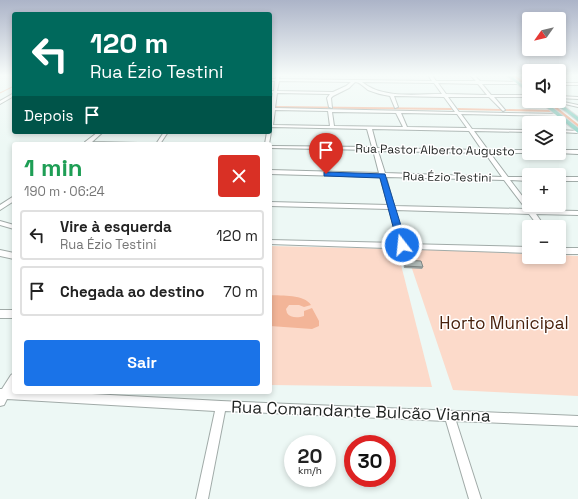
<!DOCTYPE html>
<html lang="pt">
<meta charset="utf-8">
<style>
body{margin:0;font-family:"Space Grotesk",sans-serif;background:#f2f2f2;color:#222;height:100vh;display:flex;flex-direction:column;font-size:15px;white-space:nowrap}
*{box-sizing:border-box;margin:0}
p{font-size:13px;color:#767676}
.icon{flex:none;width:22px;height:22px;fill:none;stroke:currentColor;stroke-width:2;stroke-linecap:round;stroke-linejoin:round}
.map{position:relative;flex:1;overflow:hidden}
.panel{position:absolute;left:12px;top:142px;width:260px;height:252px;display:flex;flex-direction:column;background:#fff;border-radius:4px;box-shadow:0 2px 6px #0003}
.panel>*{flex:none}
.hud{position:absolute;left:12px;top:12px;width:260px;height:122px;border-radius:4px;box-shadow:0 2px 6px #0003;background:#00695c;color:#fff;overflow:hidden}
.needle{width:26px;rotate:236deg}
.tools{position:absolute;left:522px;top:12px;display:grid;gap:8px}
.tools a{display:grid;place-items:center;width:44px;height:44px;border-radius:4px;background:#fff;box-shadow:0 2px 6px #0003;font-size:20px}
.speed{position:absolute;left:284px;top:435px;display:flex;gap:8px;font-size:20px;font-weight:700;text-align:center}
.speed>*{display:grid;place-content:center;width:52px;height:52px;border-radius:50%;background:#fff;box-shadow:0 2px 6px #0003;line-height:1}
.speed small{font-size:10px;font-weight:400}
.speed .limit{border:6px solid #d22;background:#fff;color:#111}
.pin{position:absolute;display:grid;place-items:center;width:34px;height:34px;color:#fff;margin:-41px -17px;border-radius:50% 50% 50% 0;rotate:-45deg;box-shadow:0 0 4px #0007}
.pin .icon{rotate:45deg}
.me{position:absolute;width:44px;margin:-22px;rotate:344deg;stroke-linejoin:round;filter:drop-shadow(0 0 3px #0008)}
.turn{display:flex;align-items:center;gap:14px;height:84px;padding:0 12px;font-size:18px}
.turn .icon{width:52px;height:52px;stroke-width:2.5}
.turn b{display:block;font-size:28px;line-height:34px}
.then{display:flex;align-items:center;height:38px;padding:0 12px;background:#0003;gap:8px;font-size:15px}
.round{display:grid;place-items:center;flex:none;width:42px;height:42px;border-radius:4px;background:#f2f2f2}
.headline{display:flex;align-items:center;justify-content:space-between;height:68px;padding:0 12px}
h1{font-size:24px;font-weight:700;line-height:30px;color:#1e9e55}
.primary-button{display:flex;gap:8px;margin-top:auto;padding:8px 12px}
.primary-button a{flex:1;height:46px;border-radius:4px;background:#1a73e8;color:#fff;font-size:16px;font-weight:700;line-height:46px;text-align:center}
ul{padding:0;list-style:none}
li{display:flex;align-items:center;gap:12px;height:50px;margin:0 8px 6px;padding:0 4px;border:2px solid #e0e0e0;border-radius:4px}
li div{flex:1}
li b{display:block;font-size:15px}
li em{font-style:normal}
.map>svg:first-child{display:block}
</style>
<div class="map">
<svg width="578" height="499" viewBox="0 0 578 499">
<rect width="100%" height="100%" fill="#edf8f5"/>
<!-- green -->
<g fill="#fcdaca">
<polygon points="270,246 397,249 432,387 270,385"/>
<polygon points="405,248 529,254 529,257 559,257 559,255 578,256 578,396 453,390"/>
</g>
<!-- water -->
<path fill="#f3b598" d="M270,295C282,296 304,294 311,305L304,307L299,305H289L286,309L287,313C290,318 298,318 304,316V311L312,308L319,321V326L312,329L270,326Z"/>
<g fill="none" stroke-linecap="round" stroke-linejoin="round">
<!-- stream -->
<polyline stroke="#f3b598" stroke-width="1" points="0,93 14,86"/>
<!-- canal -->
<g fill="#f3b598" fill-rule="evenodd">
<polygon points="511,75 515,75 529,85 529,88"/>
<polygon points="545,101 549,101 578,124 578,127"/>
<polygon points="275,106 451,108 453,109 451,110 276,108 275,108"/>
<polygon points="458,108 550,110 552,111 550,112 459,110 457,109"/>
</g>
<defs>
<g id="minor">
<path d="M276,75H280L279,79L432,81L428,75H432L436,81H476L470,75H474L480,81L520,82V84H482L491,95H529V97H494L505,110L503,111L489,97H448L459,112L560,114V116H558L461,114L472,129L529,130V132L474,131L488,150H529V153H531H490L508,177H529V181L510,180L533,210L578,211V215L536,214L545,227H539L529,214L395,210L405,244L529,247V253L270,244V240L398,243L389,209L270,206V202L388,205L380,177L270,174V170L379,173L373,150L270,148V146L372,147L367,129L272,127L270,128V108L273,93H270V91H274L275,81H270V79H276ZM279,81L351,82L346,86L333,92L277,91ZM355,82C360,82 364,87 368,90C375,93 383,95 390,96L395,108L398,107L394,96L444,97L455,112L275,108L277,93L330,94L327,98L329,107L332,108L331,98L333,96L349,88ZM362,82L434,83L442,94C417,94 382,99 362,82ZM438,83L478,84L487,95L446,94ZM275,110L328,111L330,126L273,125ZM332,112L396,113L403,127L334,126ZM401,113L457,114L467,128L407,127ZM372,129L469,131L482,150L377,148ZM378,151L485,153L502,177L385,173ZM386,177L504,180L526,209L394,206Z"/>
<rect x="559" y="83" width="19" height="2"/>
<polygon points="14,93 14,96 0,104 0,101"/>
<polygon points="559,96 578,97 578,99 559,98"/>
<polygon points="552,101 559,101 578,105 578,107"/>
<polygon points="559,130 578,131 578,133 559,132"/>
<polygon points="270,131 271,132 269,144 265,144 267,132 270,132"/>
<polygon points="98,132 103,132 92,142 138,143 140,144 85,144 85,142"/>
<polygon points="164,132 168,132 160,144 156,144"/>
<polygon points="559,150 578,150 578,154 557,153 559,153"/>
<rect x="559" y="177" width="19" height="4"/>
<polygon points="14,196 14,201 0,210 0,205"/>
<polygon points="0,221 14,225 14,229 0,225"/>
<rect x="559" y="248" width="19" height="6"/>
<polygon points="0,250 14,253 14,259 0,256"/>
<rect x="0" y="310" width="14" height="8"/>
<polygon points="14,373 14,387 12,390 14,390 14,392 55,392 221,401 578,416 578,426 456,421 481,499 469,499 446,421 225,411 208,499 196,499 215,411 7,399 4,405 0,406 0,389 2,389 11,375"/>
</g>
<g id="major">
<polygon points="506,75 510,75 529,90 529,93"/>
<polygon points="517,75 521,75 529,80 529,83"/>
<polygon points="539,101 544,101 578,128 578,133"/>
<polygon points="552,101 557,101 578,117 578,121"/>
</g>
</defs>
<!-- minor casing -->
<use href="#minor" stroke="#a1aba8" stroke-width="2"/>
<!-- major casing -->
<use href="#major" stroke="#d2d3d3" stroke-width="2"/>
<!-- minor -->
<use href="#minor" fill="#fff" fill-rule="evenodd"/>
<!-- major -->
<use href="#major" fill="#8dd1c4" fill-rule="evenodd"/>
</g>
<!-- wall -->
<polygon fill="#9ca5a3" points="404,260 423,267 422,269 404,268 403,263"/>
<!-- building -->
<polygon fill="#b5c0bd" stroke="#7f8684" points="404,260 421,261 423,267 405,266"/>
<!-- sky -->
<linearGradient id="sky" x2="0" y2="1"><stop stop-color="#acb4c8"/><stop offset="0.52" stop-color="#f7fcfa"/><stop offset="1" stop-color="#f7fcfa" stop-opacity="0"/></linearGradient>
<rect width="578" height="145" fill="url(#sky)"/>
<!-- route -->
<polygon fill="#1a73e8" stroke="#114b97" points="324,172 385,174 407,245 405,247 402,248 398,245 380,178 326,176 324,176"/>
<g text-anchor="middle" stroke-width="3" stroke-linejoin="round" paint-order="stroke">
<!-- far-street labels -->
<g font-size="12" fill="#1f2321" stroke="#fff">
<text transform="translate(435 150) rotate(1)" y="4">Rua Pastor Alberto Augusto</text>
<text transform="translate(447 177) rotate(1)" y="4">Rua Ézio Testini</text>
</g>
<!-- near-park labels -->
<g font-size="17" fill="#48210c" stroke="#fff">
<text x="504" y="329">Horto Municipal</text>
</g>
<!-- near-street labels -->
<g font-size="17" fill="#1f2321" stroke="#fff">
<text transform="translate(361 411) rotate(2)" y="6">Rua Comandante Bulcão Vianna</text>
</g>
</g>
</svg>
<div class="tools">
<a><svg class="needle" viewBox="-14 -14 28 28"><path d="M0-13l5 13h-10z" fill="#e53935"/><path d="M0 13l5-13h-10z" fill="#767676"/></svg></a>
<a><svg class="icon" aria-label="sound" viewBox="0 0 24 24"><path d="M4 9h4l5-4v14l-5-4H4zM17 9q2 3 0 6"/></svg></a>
<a><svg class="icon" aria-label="layers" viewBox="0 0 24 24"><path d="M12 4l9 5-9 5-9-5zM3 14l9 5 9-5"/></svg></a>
<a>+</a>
<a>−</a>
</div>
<div class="speed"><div>20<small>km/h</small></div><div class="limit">30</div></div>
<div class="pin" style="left:326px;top:174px;background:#d93025"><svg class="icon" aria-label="arrive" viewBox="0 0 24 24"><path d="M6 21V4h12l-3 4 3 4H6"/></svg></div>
<svg class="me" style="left:402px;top:245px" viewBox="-20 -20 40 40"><circle r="17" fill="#1a73e8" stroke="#fff" stroke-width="3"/><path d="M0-11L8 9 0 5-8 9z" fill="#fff"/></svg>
<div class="hud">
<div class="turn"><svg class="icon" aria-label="left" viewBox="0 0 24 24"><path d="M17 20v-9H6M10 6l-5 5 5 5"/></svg><div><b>120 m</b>Rua Ézio Testini</div></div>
<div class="then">Depois<svg class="icon" aria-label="arrive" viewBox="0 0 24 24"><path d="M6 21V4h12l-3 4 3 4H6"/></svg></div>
</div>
<section class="panel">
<div class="headline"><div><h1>1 min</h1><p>190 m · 06:24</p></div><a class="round" style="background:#d93025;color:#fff"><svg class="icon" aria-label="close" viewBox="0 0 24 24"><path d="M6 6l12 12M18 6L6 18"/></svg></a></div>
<ul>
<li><svg class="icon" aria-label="left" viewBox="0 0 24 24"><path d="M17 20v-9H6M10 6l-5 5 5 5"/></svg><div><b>Vire à esquerda</b><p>Rua Ézio Testini</p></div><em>120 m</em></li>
<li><svg class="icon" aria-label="arrive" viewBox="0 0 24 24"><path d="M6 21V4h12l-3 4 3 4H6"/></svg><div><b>Chegada ao destino</b></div><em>70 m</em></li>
</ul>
<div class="primary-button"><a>Sair</a></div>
</section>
</div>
